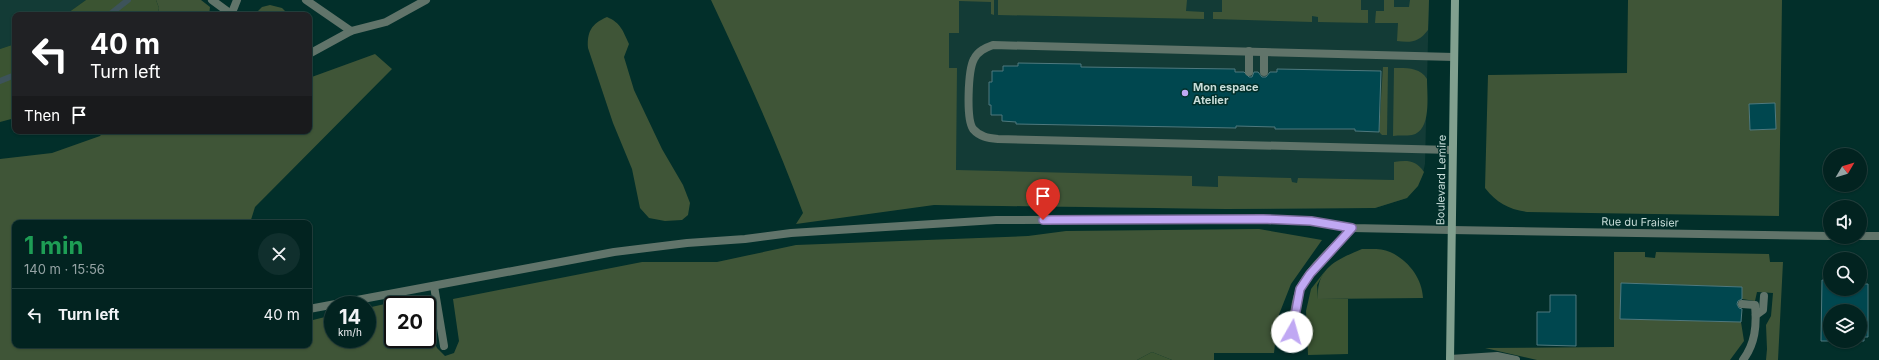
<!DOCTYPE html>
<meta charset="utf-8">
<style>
body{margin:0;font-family:Inter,sans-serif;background:#102f2d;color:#f1f3f6;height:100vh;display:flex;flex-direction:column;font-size:15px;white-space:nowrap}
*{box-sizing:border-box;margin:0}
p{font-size:13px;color:#96a4a5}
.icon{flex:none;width:22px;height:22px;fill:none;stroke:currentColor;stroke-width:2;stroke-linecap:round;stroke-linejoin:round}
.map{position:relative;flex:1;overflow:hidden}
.side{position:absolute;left:12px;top:220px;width:300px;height:128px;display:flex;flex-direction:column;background:#022320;border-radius:8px;box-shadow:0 1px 3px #0004,0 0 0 1px #23403e}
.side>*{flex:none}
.hud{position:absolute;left:12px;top:12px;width:300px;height:122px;border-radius:8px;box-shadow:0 1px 3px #0004,0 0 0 1px #23403e;background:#202124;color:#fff;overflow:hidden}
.needle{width:26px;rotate:52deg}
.controls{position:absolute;left:1823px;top:148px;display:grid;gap:8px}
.controls a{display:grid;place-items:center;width:44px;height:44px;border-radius:50%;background:#022320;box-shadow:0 1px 3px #0004,0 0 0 1px #23403e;font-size:20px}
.speed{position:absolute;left:324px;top:296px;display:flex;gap:8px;font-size:20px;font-weight:700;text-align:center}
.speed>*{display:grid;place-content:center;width:52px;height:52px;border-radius:50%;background:#022320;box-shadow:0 1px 3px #0004,0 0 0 1px #23403e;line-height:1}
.speed small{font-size:10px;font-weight:400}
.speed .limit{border:2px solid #111;border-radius:6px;background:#fff;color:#111}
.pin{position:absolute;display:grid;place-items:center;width:34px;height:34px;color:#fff;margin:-41px -17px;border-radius:50% 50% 50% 0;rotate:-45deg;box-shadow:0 0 4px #0007}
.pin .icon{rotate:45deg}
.me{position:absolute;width:44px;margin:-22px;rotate:7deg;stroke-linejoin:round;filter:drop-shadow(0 0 3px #0008)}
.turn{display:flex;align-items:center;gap:14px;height:84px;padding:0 12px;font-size:18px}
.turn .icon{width:52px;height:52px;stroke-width:2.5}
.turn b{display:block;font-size:28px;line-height:34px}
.then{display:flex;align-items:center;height:38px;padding:0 12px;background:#0003;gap:8px;font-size:15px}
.round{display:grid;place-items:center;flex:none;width:42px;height:42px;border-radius:21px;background:#102f2d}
.overview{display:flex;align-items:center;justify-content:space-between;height:68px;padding:0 12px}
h1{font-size:24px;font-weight:700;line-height:30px;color:#1e9e55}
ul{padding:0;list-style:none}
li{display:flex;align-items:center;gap:12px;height:52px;padding:0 12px;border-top:1px solid #23403e}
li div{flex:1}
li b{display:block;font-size:15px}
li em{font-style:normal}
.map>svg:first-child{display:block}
</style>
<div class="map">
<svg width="1879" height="360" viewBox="0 0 1879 360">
<rect width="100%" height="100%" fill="#022f2a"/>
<!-- built -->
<g fill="#133b36">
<polygon points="0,0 86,0 65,15 15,15 15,44 0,49"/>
<polygon points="937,0 1429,0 1425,164 1422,177 1407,198 1375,208 1226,209 933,205"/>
</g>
<!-- green -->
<g fill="#3f5537" fill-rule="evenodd">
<polygon points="156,0 201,0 210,7 209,15 157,15 159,8"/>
<path d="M711,0H994V15L991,14V2L959,1V33H949V68H957L956,170L1192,176V186L1218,187V176L1291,178L1292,182L1297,183L1298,178L1394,180V162C1407,160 1416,160 1424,172L1418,186L1407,198L1375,208L1226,209L934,205L796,224L803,213C776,140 744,70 711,0Z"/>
<polygon points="998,0 1187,0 1186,11 1204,12 1204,19 998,15"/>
<polygon points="1222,0 1361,0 1361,10 1368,10 1368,23 1318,22 1318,17 1312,16 1312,22 1213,19 1213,12 1222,12"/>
<path d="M1384,0H1394V7H1409L1410,0H1429L1428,30C1419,42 1411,43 1397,41L1398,23H1375L1376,11H1384Z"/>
<path d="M1628,0H1782L1779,216L1527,212C1508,209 1497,203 1485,188L1488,75L1627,73ZM1775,103L1776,129L1750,130L1749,104Z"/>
<polygon points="270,5 282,8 289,15 254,15 262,7"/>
<path d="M607,17C621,23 623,31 629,44L624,57L634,90L662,149L683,185L690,203L688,215L682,220L665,221L649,218L640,208L632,169L613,123L588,48C587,32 591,24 607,17Z"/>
<polygon points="375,54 392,69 255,207 250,223 15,223 15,345 309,345 309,321 333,315 333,339 367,339 367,308 407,299 412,305 393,305 393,339 427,339 427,327 437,348 445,356 454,353 459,341 453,299 642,262 717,262 796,245 1028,236 1066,231 1259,229 1322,240 1291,284 1278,317 1274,353 1214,353 1214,360 1172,360 1152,352 1137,360 0,360 0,159 52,153 100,136 104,131 309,131 309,78"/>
<polygon points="1383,67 1388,67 1387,135 1382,135 1379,132"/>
<path d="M1394,68C1406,68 1420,67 1427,79C1427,95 1432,131 1412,135C1406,136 1399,135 1393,136Z"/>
<path d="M1362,249C1371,249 1382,248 1390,252C1408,260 1422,278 1423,298L1318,299C1316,268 1336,260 1362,249Z"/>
<polygon points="1614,252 1645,252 1645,257 1655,258 1656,252 1769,254 1770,262 1783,262 1778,360 1766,360 1767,349 1766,325 1771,316 1773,293 1757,292 1755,301 1742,299 1742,287 1621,283 1620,319 1741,322 1744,341 1730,360 1537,360 1485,348 1614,347"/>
</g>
<!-- forest -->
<g fill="#3b5432">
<polygon points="86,0 156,0 159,8 157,15 65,15"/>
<polygon points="15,44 15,118 0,122 0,49"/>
<polygon points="1325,271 1317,285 1318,299 1348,299 1348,354 1308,355 1306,311 1311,289"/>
<polygon points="1152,352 1172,360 1137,360"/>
</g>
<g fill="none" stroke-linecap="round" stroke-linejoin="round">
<!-- stream -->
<g stroke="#3d535a" stroke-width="6">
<polyline points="109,15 128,0"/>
<polyline points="0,81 15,75"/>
</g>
</g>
<!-- building -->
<g fill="#00474f" stroke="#4f797e" fill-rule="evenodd">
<polygon points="1018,63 1081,64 1081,67 1235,69 1235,72 1244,72 1249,77 1252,77 1254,72 1258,72 1262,77 1266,77 1270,72 1277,72 1277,69 1381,71 1379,132 1355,131 1355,129 1275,129 1275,127 1236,126 1236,128 1016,124 1016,122 1002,121 1002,115 991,115 991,105 989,105 989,82 992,82 992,71 1003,71 1003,66 1018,66"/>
<polygon points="1775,103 1776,129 1750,130 1749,104"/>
<path d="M1822,280H1830V289H1860V281H1863V284H1868V337H1864V341H1821ZM1830,311H1860V341H1830Z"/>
<polygon points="1621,283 1742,287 1742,299 1738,301 1737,304 1739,308 1742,309 1741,322 1620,319"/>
<polygon points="1550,295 1576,295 1576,346 1537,345 1537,312 1550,312"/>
</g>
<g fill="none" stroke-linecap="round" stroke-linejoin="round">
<!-- lane -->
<g stroke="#61746a" stroke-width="8">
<polyline points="212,0 231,14"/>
<polyline points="1264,52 1264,72"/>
<polyline points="1249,72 1249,51"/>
<path d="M1452,150L998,139C988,138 980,137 973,129C966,119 968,70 974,59C978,51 985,48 993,45L1454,57"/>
<polyline points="434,286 444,346"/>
<path d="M1742,304L1755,305C1757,326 1755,344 1743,360"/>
<polyline points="309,309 614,252 687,243 745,239 791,233 996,220 1263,219 1311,221 1352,228 1451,230"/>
<polyline points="1756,315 1763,310 1764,296"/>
<path d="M1291,347C1293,328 1293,306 1300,289C1308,270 1337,244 1352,228"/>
<polyline points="1450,359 1497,356 1516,360"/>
</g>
<!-- street -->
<g stroke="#61746a" stroke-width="8">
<polyline points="306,0 351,31"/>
<polyline points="231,15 237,0"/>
<polyline points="309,54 351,31 386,22 426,0"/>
<polyline points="1451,230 1830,236"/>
<polyline points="1860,236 1879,236"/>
</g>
<!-- secondary -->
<polyline stroke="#81a08f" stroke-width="8" points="1450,360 1455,0"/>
</g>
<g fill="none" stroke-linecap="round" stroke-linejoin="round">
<defs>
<polyline id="route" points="1043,220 1263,219 1311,221 1352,228 1310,274 1300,289 1292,332"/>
</defs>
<!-- route casing -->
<use href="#route" stroke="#7d6d9e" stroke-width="10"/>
<!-- route -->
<use href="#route" stroke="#c0a8f3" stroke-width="7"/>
</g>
<!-- markers -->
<circle fill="#c0a8f3" stroke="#022f2a" stroke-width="1.5" cx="1185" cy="93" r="4"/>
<g text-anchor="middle" stroke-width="3" stroke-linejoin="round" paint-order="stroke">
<!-- poi labels -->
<g font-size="11" font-weight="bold" fill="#c8ddd9" stroke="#022f2a" text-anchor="start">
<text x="1193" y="91">Mon espace<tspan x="1193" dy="13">Atelier</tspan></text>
</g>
<!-- street labels -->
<g font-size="11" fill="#c8ddd9" stroke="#022f2a">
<text transform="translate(1441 180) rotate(-89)" y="4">Boulevard Lemire</text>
<text transform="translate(1640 222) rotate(1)" y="4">Rue du Fraisier</text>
</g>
</g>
</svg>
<div class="controls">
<a><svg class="needle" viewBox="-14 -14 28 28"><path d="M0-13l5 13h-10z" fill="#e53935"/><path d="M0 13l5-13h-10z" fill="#96a4a5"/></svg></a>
<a><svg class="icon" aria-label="sound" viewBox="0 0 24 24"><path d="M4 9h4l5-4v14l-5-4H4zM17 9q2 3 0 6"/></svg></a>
<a><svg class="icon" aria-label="search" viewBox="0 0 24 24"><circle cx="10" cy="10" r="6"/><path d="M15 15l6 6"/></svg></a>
<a><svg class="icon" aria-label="layers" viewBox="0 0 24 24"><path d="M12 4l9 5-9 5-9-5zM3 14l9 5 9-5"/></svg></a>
</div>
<div class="speed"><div>14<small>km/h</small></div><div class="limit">20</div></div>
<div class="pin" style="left:1043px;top:220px;background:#d93025"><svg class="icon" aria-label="arrive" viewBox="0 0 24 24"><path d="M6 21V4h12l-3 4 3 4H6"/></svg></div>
<svg class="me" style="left:1292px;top:332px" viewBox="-20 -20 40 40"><circle r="19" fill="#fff"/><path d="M0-13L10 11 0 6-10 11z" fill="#c0a8f3"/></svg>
<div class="hud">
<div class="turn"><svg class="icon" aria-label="left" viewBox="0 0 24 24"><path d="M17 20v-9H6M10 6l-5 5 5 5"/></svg><div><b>40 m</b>Turn left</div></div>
<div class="then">Then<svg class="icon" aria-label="arrive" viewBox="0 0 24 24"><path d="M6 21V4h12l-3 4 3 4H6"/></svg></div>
</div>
<section class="side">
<div class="overview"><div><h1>1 min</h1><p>140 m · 15:56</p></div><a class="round"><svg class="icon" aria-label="close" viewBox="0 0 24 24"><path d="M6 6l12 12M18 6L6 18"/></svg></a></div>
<ul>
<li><svg class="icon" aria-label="left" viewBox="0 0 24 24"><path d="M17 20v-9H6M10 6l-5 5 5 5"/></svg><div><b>Turn left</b></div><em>40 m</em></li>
</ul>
</section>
</div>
